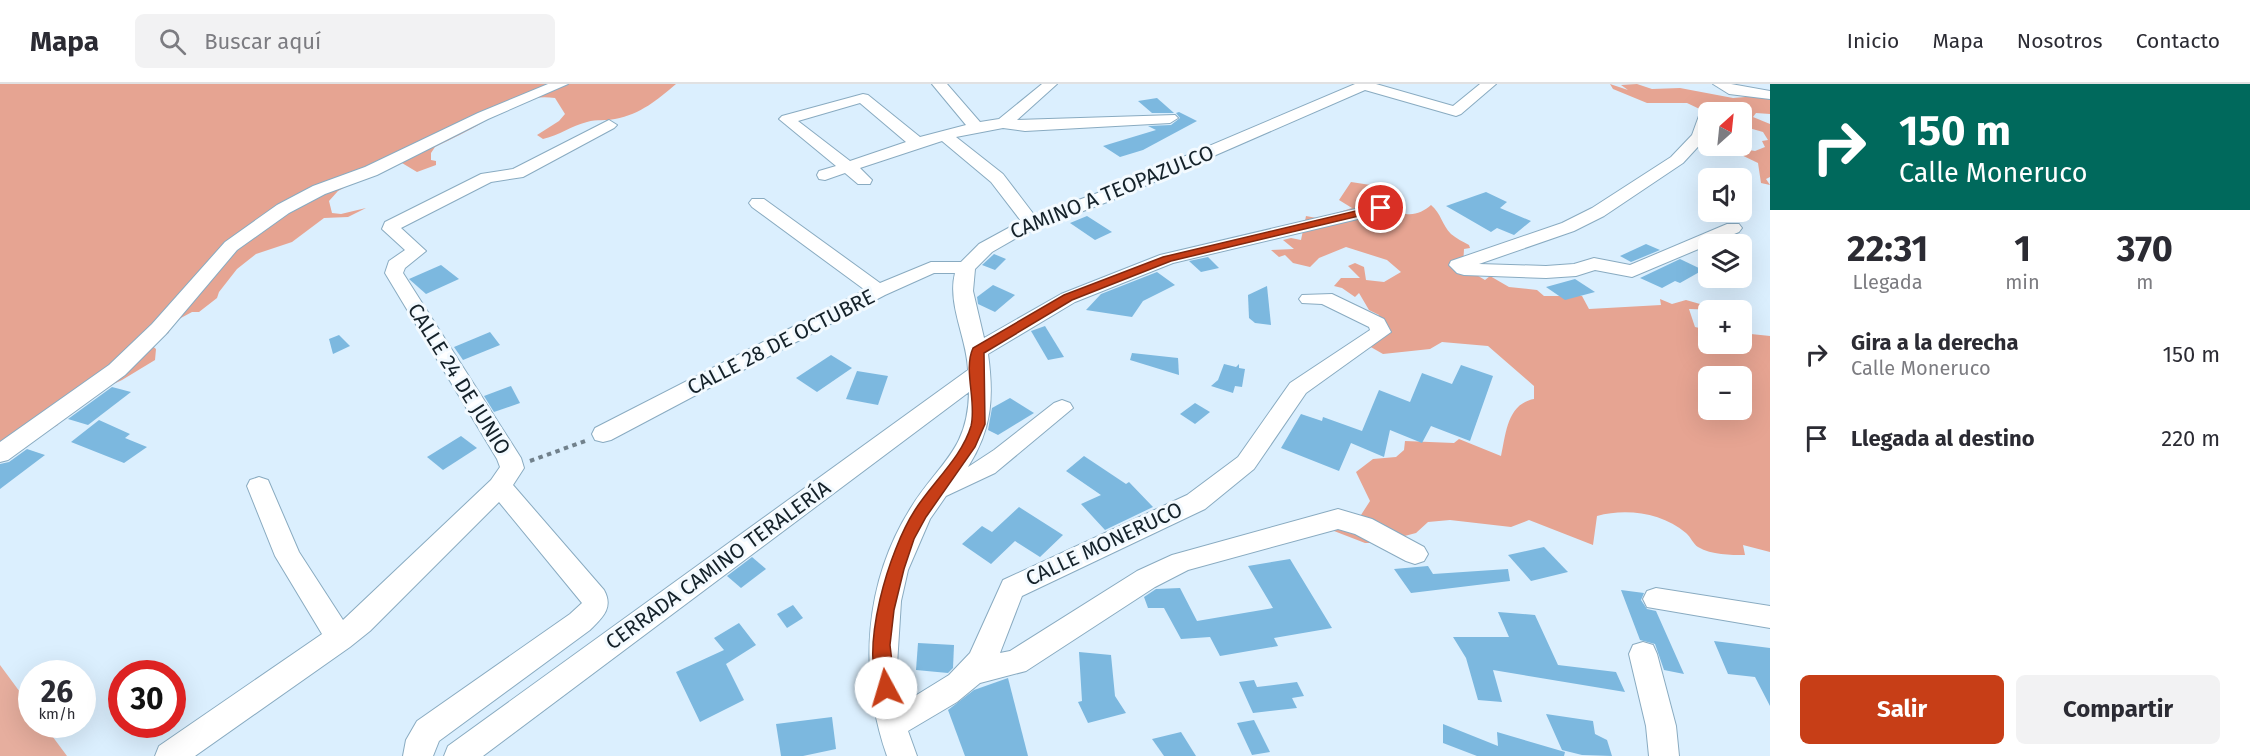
<!DOCTYPE html>
<html lang="es">
<meta charset="utf-8">
<style>
body{margin:0;font-family:"Fira Sans",sans-serif;background:#f2f2f3;color:#2b2b33;height:100vh;display:flex;flex-direction:column;font-size:22px;white-space:nowrap}
*{box-sizing:border-box;margin:0}
p{font-size:20px;color:#7c7c81}
.icon{flex:none;width:33px;height:33px;fill:none;stroke:currentColor;stroke-width:2;stroke-linecap:round;stroke-linejoin:round}
.map{position:relative;flex:1;overflow:hidden}
.details{display:flex;flex-direction:column;background:#fff;width:480px}
.details>*{flex:none}
.guide{background:#00695c;color:#fff;overflow:hidden}
.needle{width:39px;rotate:27deg}
.tools{position:absolute;left:1698px;top:18px;display:grid;gap:12px}
.tools a{display:grid;place-items:center;width:54px;height:54px;border-radius:9px;background:#fff;box-shadow:0 6px 24px #0002;font-size:30px}
.speed{position:absolute;left:18px;top:576px;display:flex;gap:12px;font-size:30px;font-weight:700;text-align:center}
.speed>*{display:grid;place-content:center;width:78px;height:78px;border-radius:50%;background:#fff;box-shadow:0 6px 24px #0002;line-height:1}
.speed small{font-size:15px;font-weight:400}
.speed .limit{border:9px solid #d22;background:#fff;color:#111}
.pin{position:absolute;display:grid;place-items:center;width:51px;height:51px;color:#fff;margin:-26px;border:3px solid #fff;border-radius:50%;box-shadow:0 2px 6px #0007}
.me{position:absolute;width:66px;margin:-33px;rotate:354deg;stroke-linejoin:round;filter:drop-shadow(0 0 4px #0008)}
.turn{display:flex;align-items:center;gap:21px;height:126px;padding:0 30px;font-size:27px}
.turn .icon{width:78px;height:78px;stroke-width:2.5}
.turn b{display:block;font-size:42px;line-height:51px}
.eta{display:flex;justify-content:space-evenly;align-items:center;height:102px;text-align:center}
.eta b{font-size:36px;font-weight:700;line-height:42px}
.button{display:flex;gap:12px;margin-top:auto;padding:12px 30px}
.button a{flex:1;height:69px;border-radius:9px;background:#c73e17;color:#fff;font-size:24px;font-weight:700;line-height:69px;text-align:center}
.button a+a{background:#f2f2f3;color:#2b2b33}
ul{padding:0;list-style:none}
li{display:flex;align-items:center;gap:18px;height:84px;padding:0 30px}
li div{flex:1}
li b{display:block;font-size:22px}
li em{font-style:normal}
header{display:flex;align-items:center;gap:36px;box-sizing:border-box;height:84px;padding:0 30px;background:#fff;border-bottom:2px solid #e1e1e2}
header strong{font-size:28px}
nav{display:flex;gap:33px;margin-inline-start:auto;font-size:21px}
.search{width:420px;height:54px;background:#f2f2f3;display:flex;align-items:center;gap:15px;box-sizing:border-box;padding:0 21px;border-radius:9px;color:#7c7c81;font-size:22px}
main{display:flex;flex:1;min-height:0}
.map>svg:first-child{display:block}
</style>
<header>
<strong>Mapa</strong>
<div class="search"><svg class="icon" aria-label="search" viewBox="0 0 24 24"><circle cx="10" cy="10" r="6"/><path d="M15 15l6 6"/></svg>Buscar aquí</div>
<nav><a>Inicio</a><a>Mapa</a><a>Nosotros</a><a>Contacto</a></nav>
</header>
<main>
<div class="map">
<svg width="1770" height="672" viewBox="0 0 1770 672">
<rect width="100%" height="100%" fill="#dbeffe"/>
<!-- green -->
<polygon fill="#e6ae9e" points="0,581 31,623 32,640 44,641 67,672 0,672"/>
<!-- forest -->
<g fill="#e6a492" fill-rule="evenodd">
<path d="M0,0H676C657,16 641,30 615,35C606,37 597,35 587,38C571,42 560,51 543,55L537,51L559,37L565,30L555,14C526,10 510,23 485,37C465,49 455,53 435,63L431,69V76L436,77V81L417,88L397,76L338,107L329,117L332,129L341,130L366,124L348,133L324,134L292,158L256,170L237,185L219,208L217,214L199,228H192L164,243L169,249L154,253L150,260L156,265L155,276L122,296L59,326L58,341L0,371Z"/>
<polygon points="1610,0 1628,6 1621,1 1637,0 1652,5 1680,4 1733,14 1770,11 1770,30 1756,29 1753,33 1770,40 1770,93 1766,95 1770,101 1761,99 1758,79 1731,66 1731,63 1755,67 1765,63 1762,57 1768,56 1763,48 1742,42 1742,28 1708,29 1687,19 1647,19 1613,5"/>
<path d="M1351,98L1377,102L1394,109L1386,111C1390,115 1392,121 1395,124C1406,135 1421,130 1431,121C1441,129 1442,141 1451,150C1456,154 1463,158 1469,161L1470,164L1464,165L1463,183L1485,196L1490,192L1509,203L1537,206L1544,212H1582L1589,225L1661,221L1660,215L1672,220L1686,216L1721,226L1689,225L1695,243L1708,246V260H1742V244L1751,250L1770,252V468L1743,461L1745,471C1730,471 1712,471 1698,463C1693,460 1691,453 1686,449C1662,429 1627,424 1597,432L1593,461L1529,436L1511,443L1450,436L1428,438L1416,449L1378,459H1365L1334,447L1332,430L1361,431L1370,417L1356,388L1373,375L1396,373L1404,366L1405,357L1454,359L1459,355L1501,372C1506,350 1507,320 1534,315V302L1488,262L1442,258L1430,265L1383,270L1369,262L1379,231L1369,226L1359,209L1355,213L1342,204L1334,202L1341,194H1360L1348,182L1355,179L1364,183L1366,196L1384,198L1401,188L1387,176L1346,163L1319,174L1310,183L1293,179L1285,171L1279,173L1271,166L1294,165L1283,156L1291,154L1301,156L1306,132L1327,136L1333,130L1352,124L1339,116ZM1708,292H1742V326H1708Z"/>
</g>
<!-- building -->
<g fill="#7cb8df">
<polygon points="1157,14 1174,29 1152,29 1138,17"/>
<polygon points="1179,28 1197,37 1143,66 1120,73 1103,62 1156,46 1148,42 1171,41 1180,34 1176,29"/>
<polygon points="1486,108 1507,118 1500,124 1531,137 1514,151 1497,144 1491,148 1446,122"/>
<polygon points="1087,132 1112,148 1095,156 1070,139"/>
<polygon points="1646,160 1660,166 1631,178 1620,172"/>
<polygon points="994,170 1006,175 995,186 982,181"/>
<polygon points="1208,173 1219,184 1201,188 1189,177"/>
<polygon points="1680,175 1703,186 1680,199 1675,197 1662,204 1640,194"/>
<polygon points="441,181 459,195 426,210 409,195"/>
<polygon points="1157,188 1175,201 1143,217 1132,233 1086,226 1101,210"/>
<polygon points="1575,195 1595,208 1565,216 1546,203"/>
<polygon points="993,201 1015,211 995,228 978,220 977,213"/>
<polygon points="1267,202 1271,241 1255,239 1249,234 1248,211"/>
<polygon points="1045,242 1064,273 1048,276 1031,247"/>
<polygon points="490,248 500,261 463,276 454,263"/>
<polygon points="339,251 350,262 333,270 329,255"/>
<polygon points="1132,269 1178,274 1179,291 1130,276"/>
<polygon points="831,271 852,284 817,308 796,294"/>
<polygon points="1224,280 1236,283 1239,280 1239,284 1245,285 1242,303 1235,302 1233,309 1211,302 1218,296"/>
<polygon points="1461,281 1493,292 1470,357 1431,342 1422,359 1390,346 1384,373 1351,359 1339,387 1281,364 1301,330 1322,337 1323,333 1362,347 1379,306 1410,318 1422,289 1452,300"/>
<polygon points="857,287 888,292 878,321 846,315"/>
<polygon points="511,302 520,319 494,328 484,312"/>
<polygon points="112,303 131,308 88,341 68,335"/>
<polygon points="1010,314 1034,329 998,351 988,346 992,324"/>
<polygon points="1195,319 1210,328 1195,340 1180,330"/>
<polygon points="99,336 130,350 125,354 147,363 124,379 71,358"/>
<polygon points="461,352 477,364 443,386 427,373"/>
<polygon points="27,365 45,371 0,405 0,380 9,378"/>
<polygon points="1084,372 1126,400 1129,398 1153,423 1105,446 1081,420 1101,411 1066,387"/>
<polygon points="1019,423 1063,451 1040,473 1015,457 991,480 962,460 982,442 992,448"/>
<polygon points="1544,463 1568,488 1531,497 1508,471"/>
<polygon points="752,473 766,485 741,504 727,492"/>
<polygon points="1290,475 1332,544 1274,554 1278,562 1220,572 1210,553 1181,555 1164,524 1148,524 1144,513 1156,505 1180,504 1197,537 1273,524 1248,482"/>
<polygon points="1428,482 1433,490 1508,485 1510,497 1411,509 1394,485"/>
<polygon points="1621,506 1644,509 1641,516 1647,525 1656,527 1684,590 1664,586 1655,560 1640,556"/>
<polygon points="793,521 803,534 787,544 777,530"/>
<polygon points="1498,528 1535,531 1558,581 1616,588 1625,608 1493,586 1502,618 1478,616 1466,574 1453,553 1509,553"/>
<polygon points="739,539 756,561 726,580 744,616 700,638 676,588 724,566 714,554"/>
<polygon points="1714,557 1770,564 1770,622 1755,593 1728,590"/>
<polygon points="918,559 954,561 953,584 948,589 916,586"/>
<polygon points="1079,568 1111,571 1115,612 1126,629 1088,639 1078,618 1082,617"/>
<polygon points="1008,594 1028,672 965,672 948,626 974,606"/>
<polygon points="1254,596 1257,603 1297,598 1304,612 1292,614 1297,624 1253,629 1239,598"/>
<polygon points="1546,630 1593,637 1595,650 1607,656 1612,672 1582,671 1562,666"/>
<polygon points="832,633 836,665 803,672 781,672 776,640"/>
<polygon points="1254,636 1270,668 1252,671 1237,639"/>
<polygon points="1443,640 1498,662 1497,648 1565,668 1564,672 1477,672 1443,659"/>
<polygon points="1181,648 1196,672 1164,672 1152,655"/>
</g>
<g fill="none" stroke-linecap="round" stroke-linejoin="round">
<defs>
<g id="minor">
<polygon points="548,0 568,0 488,35 377,91 325,110 289,129 237,166 166,250 125,291 8,376 0,378 0,358 109,281 152,240 225,158 277,121 313,102 365,83 478,29"/>
<path d="M932,0H947L980,38L999,35L1042,0H1057L1017,36L1175,31L1178,34L1170,39L1025,47L1003,44L956,53L1003,90L1035,132L1103,107L1355,0H1376L1453,22L1480,0H1496L1461,30L1456,32L1365,6L1115,115L1025,149L992,168L975,185L973,207L984,254L1061,210L1160,171L1381,119L1390,124L1387,128L1173,179L1075,218L988,270C994,314 992,345 968,383L994,366L1054,319L1062,316L1070,319L1073,324L995,389L946,412L930,435L908,486L901,517L897,581L902,620L949,591L970,569L1003,496L1187,411L1238,373L1290,299L1370,246L1369,243L1322,220L1302,219L1299,215L1302,211L1332,210L1384,235L1391,248L1306,309L1254,385L1205,425L1022,512L1000,569L1010,567L1137,487L1172,471L1338,425L1372,435L1424,463L1428,470L1424,477L1415,480L1406,477L1355,450L1338,445L1188,486L1155,503L1026,587L980,599L957,618L908,647L917,672H887C858,589 864,497 912,422C940,378 968,366 969,308L483,672H444L448,662L968,286C967,254 947,221 955,189H934L885,211L611,356L603,358L595,356L592,350L595,344L865,206L752,123L749,119L752,115H764L880,199L931,178H961L979,160L1021,137L991,98L942,57L860,84L872,96L870,100H858L845,89L825,96L819,95L817,91L819,87L836,82L779,35L782,32L863,10L868,11L920,53L966,41ZM860,19L906,58L850,77L798,37Z"/>
<polygon points="1713,0 1731,0 1770,7 1770,15 1729,10"/>
<polygon points="1708,24 1715,28 1708,28 1707,53 1683,79 1604,132 1574,147 1479,180 1546,182 1574,180 1594,174 1630,181 1727,140 1739,140 1742,144 1739,148 1632,193 1595,186 1576,192 1546,194 1464,191 1457,189 1449,181 1451,177 1562,139 1592,124 1671,73 1692,51 1700,29"/>
<path d="M609,36L617,41L614,44L523,93L491,98L401,144L426,167L405,184L403,189L521,374L524,384L513,401L604,506C614,524 602,534 590,546L439,657L433,672H403L406,656L417,637L570,530L582,519L499,418L370,547L350,563L195,672H155L159,662L322,550L275,472L247,402L250,396L259,393L268,396L299,468L343,536L491,396L500,383L497,375L385,189L389,177L405,166L382,145L385,138L481,90L513,85Z"/>
<polygon points="1656,504 1770,522 1770,544 1647,523 1643,515 1647,507"/>
<polygon points="1643,558 1653,561 1657,570 1676,642 1679,672 1649,672 1646,642 1629,570 1633,561"/>
</g>
</defs>
<!-- minor casing -->
<use href="#minor" stroke="#89abc1" stroke-width="2"/>
<!-- path -->
<polyline stroke="#71818c" stroke-width="4" stroke-dasharray="4.5 4.5" stroke-linecap="butt" points="530,377 588,356"/>
<!-- minor -->
<use href="#minor" fill="#fff" fill-rule="evenodd"/>
</g>
<!-- route -->
<path fill="#c73e17" stroke="#81280f" stroke-width="1.5" d="M1381,121L1384,122V126L1171,177L1072,216L984,269L985,340L975,363L926,433L914,455L904,485L894,526L890,561L895,604L893,610L886,612L880,610C859,564 889,466 915,426C932,399 962,373 971,342C977,318 963,286 973,264L1064,211L1163,173Z"/>
<g text-anchor="middle" stroke-width="6" stroke-linejoin="round" paint-order="stroke">
<!-- street labels -->
<g font-size="21" fill="#15222a" stroke="#f3faff">
<text transform="translate(1112 108) rotate(-22)" y="7">CAMINO A TEOPAZULCO</text>
<text transform="translate(781 258) rotate(-27)" y="7">CALLE 28 DE OCTUBRE</text>
<text transform="translate(459 295) rotate(58)" y="7">CALLE 24 DE JUNIO</text>
<text transform="translate(1104 460) rotate(-25)" y="7">CALLE MONERUCO</text>
<text transform="translate(718 481) rotate(-36)" y="7">CERRADA CAMINO TERALERÍA</text>
</g>
</g>
</svg>
<div class="tools">
<a><svg class="needle" viewBox="-14 -14 28 28"><path d="M0-13l5 13h-10z" fill="#e53935"/><path d="M0 13l5-13h-10z" fill="#7c7c81"/></svg></a>
<a><svg class="icon" aria-label="sound" viewBox="0 0 24 24"><path d="M4 9h4l5-4v14l-5-4H4zM17 9q2 3 0 6"/></svg></a>
<a><svg class="icon" aria-label="layers" viewBox="0 0 24 24"><path d="M12 4l9 5-9 5-9-5zM3 14l9 5 9-5"/></svg></a>
<a>+</a>
<a>−</a>
</div>
<div class="speed"><div>26<small>km/h</small></div><div class="limit">30</div></div>
<div class="pin" style="left:1381px;top:124px;background:#d93025"><svg class="icon" aria-label="arrive" viewBox="0 0 24 24"><path d="M6 21V4h12l-3 4 3 4H6"/></svg></div>
<svg class="me" style="left:886px;top:604px" viewBox="-20 -20 40 40"><circle r="19" fill="#fff"/><path d="M0-13L10 11 0 6-10 11z" fill="#c73e17"/></svg>
</div>
<section class="details">
<div class="guide">
<div class="turn"><svg class="icon" aria-label="right" viewBox="0 0 24 24"><path d="M7 20v-9h11M14 6l5 5-5 5"/></svg><div><b>150 m</b>Calle Moneruco</div></div>
</div>
<div class="eta">
<div><b>22:31</b><p>Llegada</p></div>
<div><b>1</b><p>min</p></div>
<div><b>370</b><p>m</p></div>
</div>
<ul>
<li><svg class="icon" aria-label="right" viewBox="0 0 24 24"><path d="M7 20v-9h11M14 6l5 5-5 5"/></svg><div><b>Gira a la derecha</b><p>Calle Moneruco</p></div><em>150 m</em></li>
<li><svg class="icon" aria-label="arrive" viewBox="0 0 24 24"><path d="M6 21V4h12l-3 4 3 4H6"/></svg><div><b>Llegada al destino</b></div><em>220 m</em></li>
</ul>
<div class="button"><a>Salir</a><a>Compartir</a></div>
</section>
</main>
